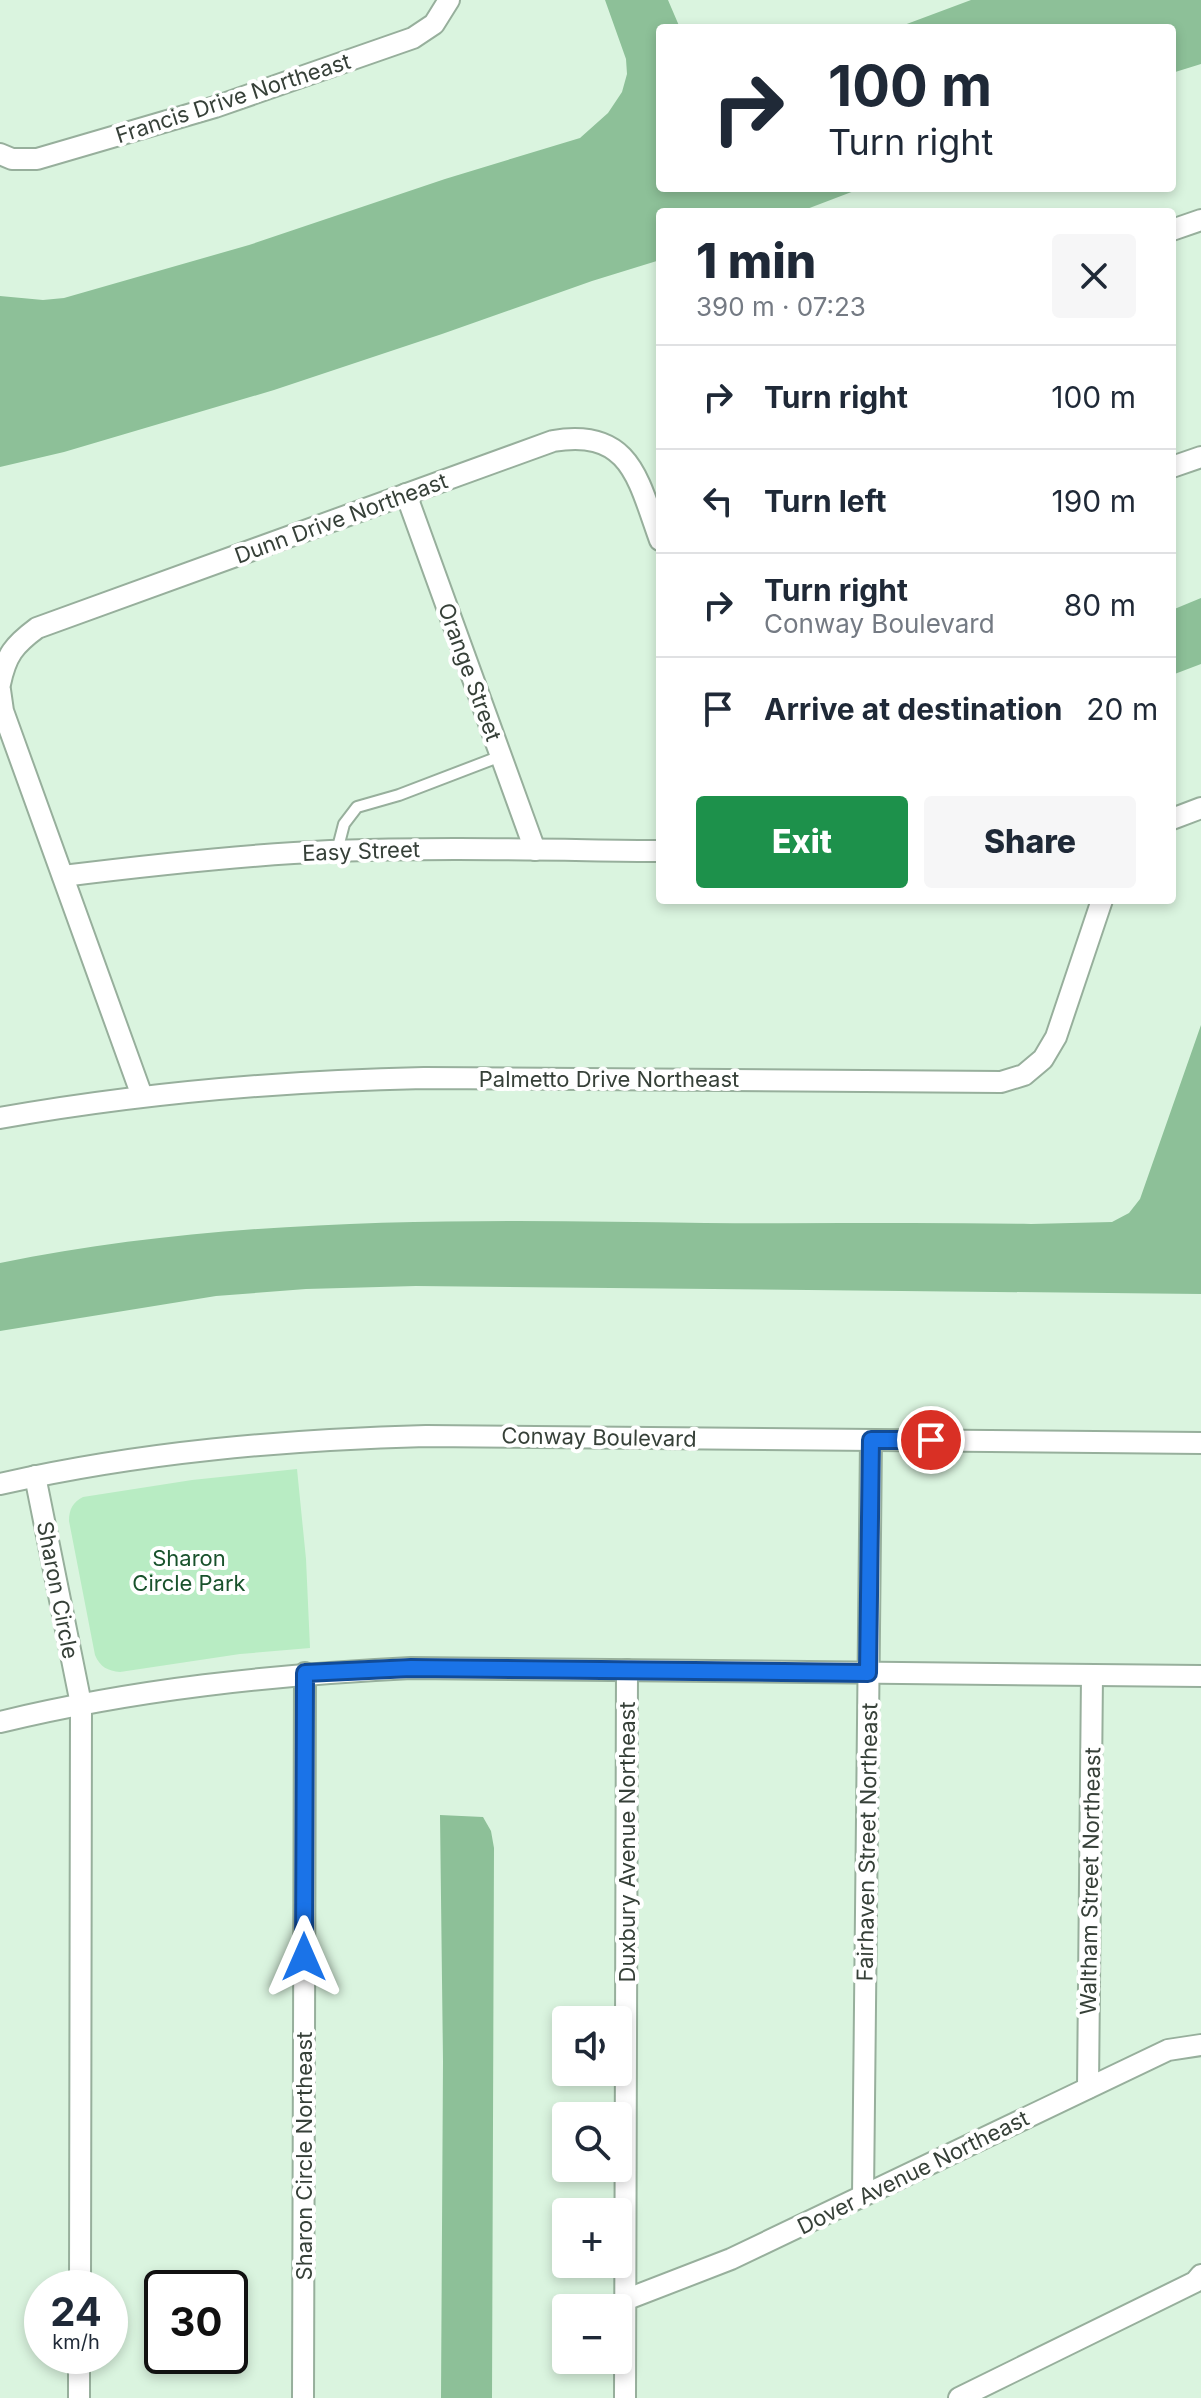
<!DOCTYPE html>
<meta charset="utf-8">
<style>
body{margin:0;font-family:Inter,sans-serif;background:#f6f6f7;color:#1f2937;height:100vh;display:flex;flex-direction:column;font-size:30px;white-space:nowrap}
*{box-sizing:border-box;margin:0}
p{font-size:26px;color:#747a83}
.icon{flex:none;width:44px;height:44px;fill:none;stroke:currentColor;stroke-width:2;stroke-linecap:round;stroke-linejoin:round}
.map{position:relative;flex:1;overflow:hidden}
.panel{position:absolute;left:656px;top:208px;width:520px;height:696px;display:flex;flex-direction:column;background:#fff;border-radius:8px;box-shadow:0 4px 12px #0003}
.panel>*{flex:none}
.hud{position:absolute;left:656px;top:24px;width:520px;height:168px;border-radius:8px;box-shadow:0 4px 12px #0003;background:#fff;color:#1f2937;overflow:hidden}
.controls{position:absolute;left:552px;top:2006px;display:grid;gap:16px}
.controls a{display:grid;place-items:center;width:80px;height:80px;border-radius:8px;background:#fff;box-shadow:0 4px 12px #0003;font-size:40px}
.speed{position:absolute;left:24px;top:2270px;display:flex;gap:16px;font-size:40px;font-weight:700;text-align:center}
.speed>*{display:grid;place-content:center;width:104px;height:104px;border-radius:50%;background:#fff;box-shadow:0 4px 12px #0003;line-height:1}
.speed small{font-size:20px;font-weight:400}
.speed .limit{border:4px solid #111;border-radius:12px;background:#fff;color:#111}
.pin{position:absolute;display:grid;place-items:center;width:68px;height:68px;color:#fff;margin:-34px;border:4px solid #fff;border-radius:50%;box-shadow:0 2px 8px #0007}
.me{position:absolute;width:88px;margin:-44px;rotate:0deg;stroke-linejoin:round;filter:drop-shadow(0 0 6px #0008)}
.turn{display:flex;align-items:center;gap:28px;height:168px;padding:0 40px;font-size:36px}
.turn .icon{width:104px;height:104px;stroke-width:2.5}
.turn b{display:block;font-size:56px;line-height:68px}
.round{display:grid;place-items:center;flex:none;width:84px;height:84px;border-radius:8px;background:#f6f6f7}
.head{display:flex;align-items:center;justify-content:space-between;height:136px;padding:0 40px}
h1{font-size:48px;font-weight:800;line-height:60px}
.cta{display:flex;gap:16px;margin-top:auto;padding:16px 40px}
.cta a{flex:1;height:92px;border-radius:8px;background:#1d914b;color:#fff;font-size:32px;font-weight:800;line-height:92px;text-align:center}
.cta a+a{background:#f6f6f7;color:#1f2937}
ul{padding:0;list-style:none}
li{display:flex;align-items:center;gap:24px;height:104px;padding:0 40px;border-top:2px solid #e0e1e3}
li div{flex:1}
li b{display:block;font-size:30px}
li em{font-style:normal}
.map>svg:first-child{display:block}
</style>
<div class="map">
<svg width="1201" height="2398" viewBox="0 0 1201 2398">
<rect width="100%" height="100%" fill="#daf4df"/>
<!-- green -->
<path fill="#b8ecc3" d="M297,1469L306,1559L310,1648L240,1654L120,1672C108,1671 100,1667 95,1655L69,1521C69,1509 73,1502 83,1497L192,1480Z"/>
<!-- water -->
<g fill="#8dc098">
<polygon points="605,0 668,0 680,28 660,28 660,188 862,188 799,212 660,212 660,260 592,281 442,334 274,390 64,452 0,467 0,296 43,300 64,298 249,245 445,179 580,138 608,113 622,92 627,74 626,59"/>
<polygon points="971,0 1201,0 1201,64 1172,73 1172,28 896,28"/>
<polygon points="1201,598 1201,664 1172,675 1172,610"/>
<path d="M1201,1025V1294L416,1286L306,1289L216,1296L0,1331V1263C231,1216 470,1219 705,1223C814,1224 922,1222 1031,1224L1112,1222L1129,1213L1140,1199Z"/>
<polygon points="440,1815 483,1817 491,1831 494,1848 492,2398 441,2398 443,2061"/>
</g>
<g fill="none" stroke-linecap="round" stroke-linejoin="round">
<defs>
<polyline id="lane" points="337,851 344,824 357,807 399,795 501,756"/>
<g id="street">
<polyline points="0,154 12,159 37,159 215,107 413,38 434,24 449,0"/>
<polyline points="1172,230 1201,220"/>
<polyline points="1172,467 1201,457"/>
<polyline points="406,494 535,850"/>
<path d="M0,684C6,655 14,645 37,628L553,441C631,428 638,480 660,540"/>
<polyline points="0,690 3,711 142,1096"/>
<polyline points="1172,819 1201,808"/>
<path d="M63,876C152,865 241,855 330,851C440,847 550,850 660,851"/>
<path d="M0,1118C141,1093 281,1081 424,1078L1001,1082L1024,1075L1043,1059L1056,1037L1102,900"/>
<polyline points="35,1476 81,1704 80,2288"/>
<path d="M0,1484C141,1452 283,1440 426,1436L1201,1443"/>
<path d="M0,1722C136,1689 272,1675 411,1668L1201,1676"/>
<polyline points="1088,2088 1092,1675"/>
<polyline points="863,2196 871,1440"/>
<polyline points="625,2300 731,2259 1168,2050 1201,2045"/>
<polyline points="79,2398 79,2356"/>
<polyline points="303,2398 305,1673"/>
<polyline points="625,2398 627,1670"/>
<polyline points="959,2398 1195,2282 1201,2275"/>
</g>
</defs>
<!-- lane casing -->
<use href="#lane" stroke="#97af9c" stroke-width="14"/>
<!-- street casing -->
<use href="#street" stroke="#97af9c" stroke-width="24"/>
<!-- lane -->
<use href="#lane" stroke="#fff" stroke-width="10"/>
<!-- street -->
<use href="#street" stroke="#fff" stroke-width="20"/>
</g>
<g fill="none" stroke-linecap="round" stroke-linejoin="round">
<defs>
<polyline id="route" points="304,1957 305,1673 411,1668 868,1673 871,1440 931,1440"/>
</defs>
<!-- route casing -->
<use href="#route" stroke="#114b97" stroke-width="20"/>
<!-- route -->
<use href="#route" stroke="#1a73e8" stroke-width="14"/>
</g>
<g text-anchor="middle" stroke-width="8" stroke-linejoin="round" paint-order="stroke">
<!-- street labels -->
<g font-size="22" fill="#364038" stroke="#fff">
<text transform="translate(233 98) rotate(-18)" y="8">Francis Drive Northeast</text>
<text transform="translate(341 518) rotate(-20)" y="8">Dunn Drive Northeast</text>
<text transform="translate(470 672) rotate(70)" y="8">Orange Street</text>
<text transform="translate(361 851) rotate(-2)" y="8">Easy Street</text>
<text x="609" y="1087">Palmetto Drive Northeast</text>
<text transform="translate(599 1437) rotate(1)" y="8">Conway Boulevard</text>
<text transform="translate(58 1590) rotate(79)" y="8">Sharon Circle</text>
<text transform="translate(627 1842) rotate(-90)" y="8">Duxbury Avenue Northeast</text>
<text transform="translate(867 1842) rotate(-89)" y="8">Fairhaven Street Northeast</text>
<text transform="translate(1090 1881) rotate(-89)" y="8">Waltham Street Northeast</text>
<text transform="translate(304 2156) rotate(-90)" y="8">Sharon Circle Northeast</text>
<text transform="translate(913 2172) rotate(-26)" y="8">Dover Avenue Northeast</text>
</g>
<!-- park labels -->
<g font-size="22" fill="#19522c" stroke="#fff">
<text x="189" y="1566">Sharon<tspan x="189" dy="25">Circle Park</tspan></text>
</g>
</g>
</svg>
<div class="controls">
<a><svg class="icon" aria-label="sound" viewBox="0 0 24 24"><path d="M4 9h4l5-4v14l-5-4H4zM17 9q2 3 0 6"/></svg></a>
<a><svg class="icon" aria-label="search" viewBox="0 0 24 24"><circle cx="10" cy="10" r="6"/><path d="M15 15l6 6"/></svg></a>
<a>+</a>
<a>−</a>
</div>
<div class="speed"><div>24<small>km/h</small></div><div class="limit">30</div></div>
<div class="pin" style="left:931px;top:1440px;background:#d93025"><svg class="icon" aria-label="arrive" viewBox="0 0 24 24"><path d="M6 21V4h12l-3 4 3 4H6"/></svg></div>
<svg class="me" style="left:304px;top:1957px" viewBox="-20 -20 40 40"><path d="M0-17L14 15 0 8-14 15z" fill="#1a73e8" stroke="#fff" stroke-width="4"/></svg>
<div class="hud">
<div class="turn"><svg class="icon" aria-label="right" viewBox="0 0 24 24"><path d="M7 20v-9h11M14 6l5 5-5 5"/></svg><div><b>100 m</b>Turn right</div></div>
</div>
<section class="panel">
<div class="head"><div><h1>1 min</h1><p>390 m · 07:23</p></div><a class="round"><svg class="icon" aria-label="close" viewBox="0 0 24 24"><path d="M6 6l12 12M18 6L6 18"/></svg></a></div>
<ul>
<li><svg class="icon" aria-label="right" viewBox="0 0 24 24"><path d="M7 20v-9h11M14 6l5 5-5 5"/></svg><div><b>Turn right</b></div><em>100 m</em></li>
<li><svg class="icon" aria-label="left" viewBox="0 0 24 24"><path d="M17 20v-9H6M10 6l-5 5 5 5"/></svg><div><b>Turn left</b></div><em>190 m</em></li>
<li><svg class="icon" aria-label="right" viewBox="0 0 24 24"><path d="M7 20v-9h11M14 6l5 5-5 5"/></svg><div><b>Turn right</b><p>Conway Boulevard</p></div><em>80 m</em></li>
<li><svg class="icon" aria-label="arrive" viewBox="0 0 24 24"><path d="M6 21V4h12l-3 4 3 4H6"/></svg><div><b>Arrive at destination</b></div><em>20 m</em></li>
</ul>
<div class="cta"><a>Exit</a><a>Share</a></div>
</section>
</div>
